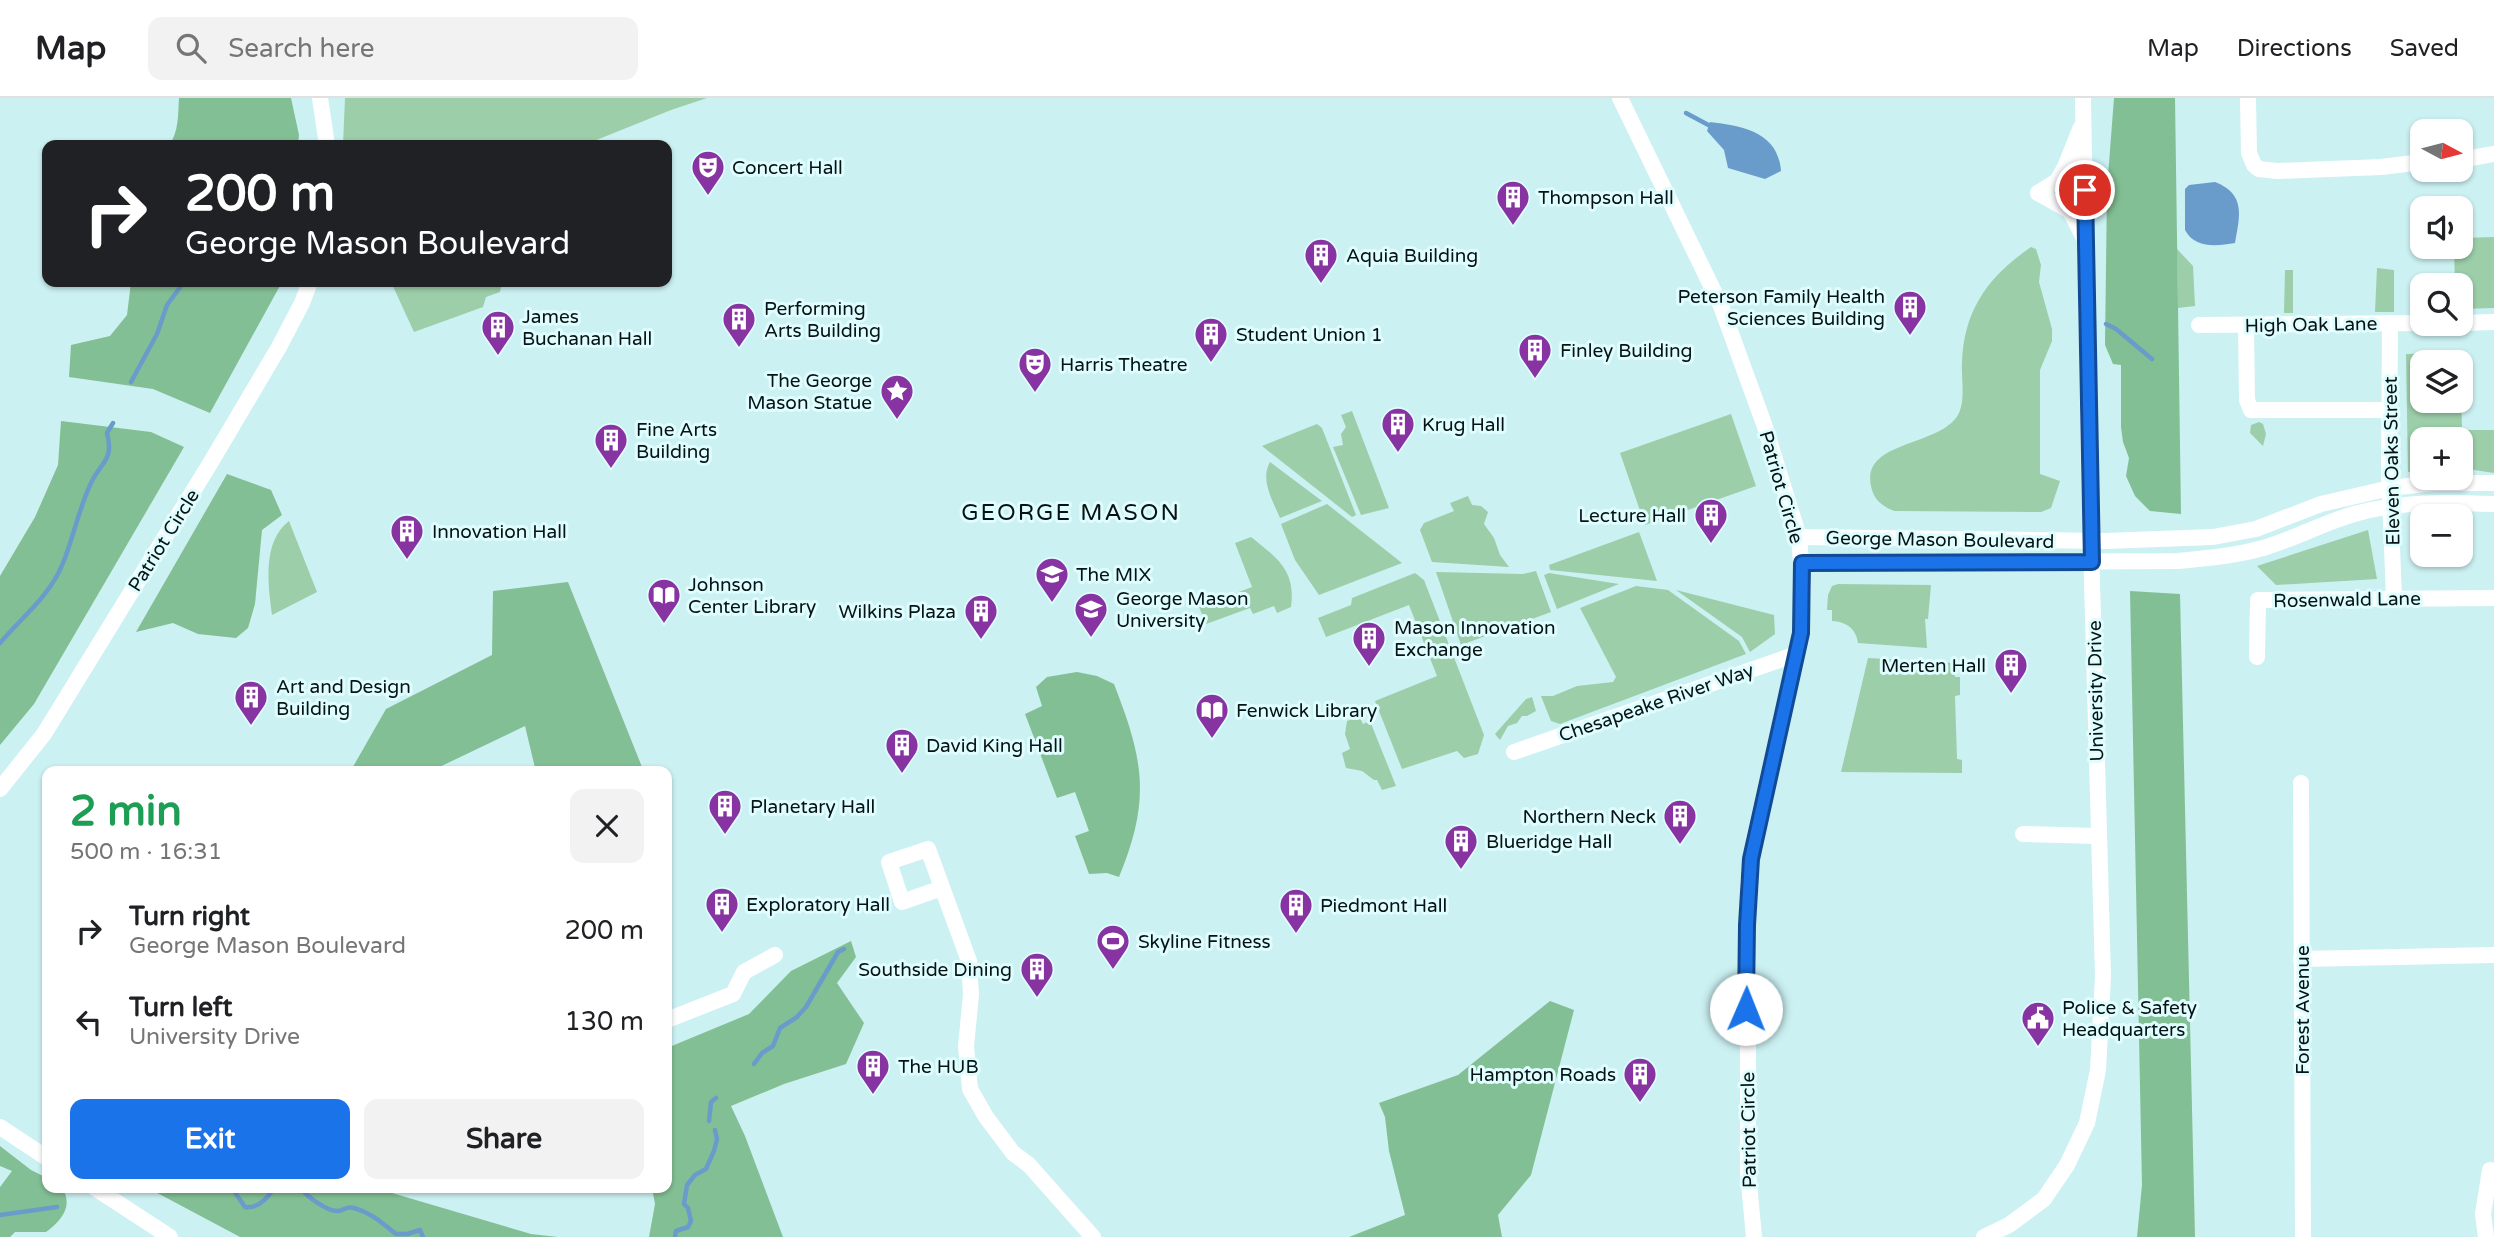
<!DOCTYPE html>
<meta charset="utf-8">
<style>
body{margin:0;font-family:"Varela Round",sans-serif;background:#f2f2f2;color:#202124;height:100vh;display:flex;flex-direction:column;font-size:26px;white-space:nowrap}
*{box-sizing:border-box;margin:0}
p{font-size:23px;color:#757577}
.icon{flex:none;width:38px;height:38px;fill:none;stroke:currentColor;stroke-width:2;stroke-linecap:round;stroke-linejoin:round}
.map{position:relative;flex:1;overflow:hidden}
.sheet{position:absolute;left:42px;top:668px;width:630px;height:427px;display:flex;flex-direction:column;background:#fff;border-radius:14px;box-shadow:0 2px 5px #0004}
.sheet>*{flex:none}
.banner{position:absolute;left:42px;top:42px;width:630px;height:147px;border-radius:14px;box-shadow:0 2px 5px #0004;background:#202124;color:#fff;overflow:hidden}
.needle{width:46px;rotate:97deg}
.controls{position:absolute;left:2410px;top:21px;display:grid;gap:14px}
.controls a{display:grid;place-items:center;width:63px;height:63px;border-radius:14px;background:#fff;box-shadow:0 2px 5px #0004;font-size:35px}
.pin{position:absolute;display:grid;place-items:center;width:60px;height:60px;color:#fff;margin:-30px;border:4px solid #fff;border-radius:50%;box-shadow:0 2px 7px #0007}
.me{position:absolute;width:77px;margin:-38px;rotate:1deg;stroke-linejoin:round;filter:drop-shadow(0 0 5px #0008)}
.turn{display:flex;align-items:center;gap:24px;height:147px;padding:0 28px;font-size:32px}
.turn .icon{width:91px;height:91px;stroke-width:2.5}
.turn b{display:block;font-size:49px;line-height:60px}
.round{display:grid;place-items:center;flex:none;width:74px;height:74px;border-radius:14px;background:#f2f2f2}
.summary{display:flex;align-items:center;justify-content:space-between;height:119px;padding:0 28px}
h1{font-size:42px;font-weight:700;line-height:52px;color:#1e9e55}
.cta{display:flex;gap:14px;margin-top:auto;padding:14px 28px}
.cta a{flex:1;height:80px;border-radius:14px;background:#1a73e8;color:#fff;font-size:28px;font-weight:700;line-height:80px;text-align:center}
.cta a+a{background:#f2f2f2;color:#202124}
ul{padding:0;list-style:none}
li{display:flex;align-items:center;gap:21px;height:91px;padding:0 28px}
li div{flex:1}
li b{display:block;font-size:26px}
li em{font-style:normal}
header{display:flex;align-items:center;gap:42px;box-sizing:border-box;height:98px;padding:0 35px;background:#fff;border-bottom:2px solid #e0e0e0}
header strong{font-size:33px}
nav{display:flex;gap:38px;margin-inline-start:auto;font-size:24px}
.search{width:490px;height:63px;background:#f2f2f2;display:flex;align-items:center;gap:18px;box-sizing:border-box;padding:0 24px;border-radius:14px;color:#757577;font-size:26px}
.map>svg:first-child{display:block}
</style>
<header>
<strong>Map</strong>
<div class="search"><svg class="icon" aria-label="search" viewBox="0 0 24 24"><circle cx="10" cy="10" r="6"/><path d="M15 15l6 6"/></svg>Search here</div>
<nav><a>Map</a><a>Directions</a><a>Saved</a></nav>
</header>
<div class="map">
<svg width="2494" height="1139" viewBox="0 0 2494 1139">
<rect width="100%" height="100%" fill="#ccf1f3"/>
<!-- green -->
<g fill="#9ccea9">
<polygon points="345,0 707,0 671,12 584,47 343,47"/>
<polygon points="2494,139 2494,210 2461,211 2460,187 2455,187 2454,149 2460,149 2461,140"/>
<path d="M2031,149L2036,151L2041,167L2039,184L2052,231V243L2040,272V376L2060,383L2051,410L2041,414L1894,413C1884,409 1875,403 1872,392C1857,342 1938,350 1958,317C1966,302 1961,280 1962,264C1964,211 1989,178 2031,149Z"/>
<polygon points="2177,151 2193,168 2195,208 2178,210"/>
<polygon points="2377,170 2394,172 2394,214 2375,214"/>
<polygon points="2285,172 2293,172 2293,215 2284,215"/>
<polygon points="391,184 502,184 500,194 486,199 483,209 414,234"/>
<polygon points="2451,255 2454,264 2422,264 2422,303 2460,303 2461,286 2462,332 2494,332 2494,375 2461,370 2460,341 2422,341 2422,373 2408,374 2406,256"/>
<polygon points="1352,313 1389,410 1361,417 1333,349 1343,347 1341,336 1346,329 1341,317"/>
<polygon points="1731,316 1756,388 1645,427 1620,355"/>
<polygon points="2259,324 2263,326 2266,336 2263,348 2250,335 2251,327"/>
<polygon points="1317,326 1322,330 1356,417 1352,419 1262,348"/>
<path d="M1270,364L1322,403L1280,420C1272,401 1260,382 1270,364Z"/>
<polygon points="1468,398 1472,407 1481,408 1488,414 1484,426 1494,440 1500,457 1509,469 1432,464 1420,432 1424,425 1454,413 1450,405"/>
<polygon points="1327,406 1402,465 1319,497 1295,462 1281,426"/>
<path d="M289,423L317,494L272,517C268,486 262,444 289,423Z"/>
<polygon points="2368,432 2377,481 2276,487 2257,468"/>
<polygon points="1639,434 1657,483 1550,472 1549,467"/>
<path d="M1251,439C1277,460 1296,472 1291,509L1277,515L1274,508L1253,516L1250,510L1206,526L1199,509L1252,489L1235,445Z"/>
<polygon points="1536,473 1551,514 1461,547 1436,474 1523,476"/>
<polygon points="1415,475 1424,482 1484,637 1478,656 1464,660 1457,653 1402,671 1375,603 1437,578 1409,507 1326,539 1318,520 1351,507 1352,500"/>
<polygon points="1549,475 1619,486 1557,511 1544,477"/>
<path d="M1838,486L1931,487L1928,521H1925L1927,550L1858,545C1856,530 1846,524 1832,523V512H1827L1828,497L1832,488Z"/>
<polygon points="1636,488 1668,492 1739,543 1746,556 1560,626 1551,623 1541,598 1553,598 1577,588 1613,584 1616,579 1580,510"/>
<polygon points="1676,492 1774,517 1775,536 1750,554 1742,539"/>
<polygon points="1868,560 1954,565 1955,579 1960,579 1960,597 1955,598 1957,661 1962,662 1962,675 1841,674"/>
<polygon points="1532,599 1536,613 1527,618 1522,618 1517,625 1508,628 1500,642 1495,636 1526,601"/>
<polygon points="1359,618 1363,626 1370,623 1396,688 1382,692 1377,682 1374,682 1362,673 1346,670 1342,655 1350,651 1345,636 1347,623"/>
</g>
<!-- forest -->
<g fill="#83bf94">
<path d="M179,0H291L299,37L298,47H169C179,34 178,16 179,0Z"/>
<polygon points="2114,0 2175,0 2181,416 2150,413 2135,398 2126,378 2129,360 2123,344 2121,329 2121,267 2113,266 2105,247 2107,91"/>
<polygon points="131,184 282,184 210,315 153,291 69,279 71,247 110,238 127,217"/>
<polygon points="61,323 151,334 184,349 34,606 0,647 0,478 35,419 58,367"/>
<polygon points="227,376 271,392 282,417 262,432 255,506 248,530 236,540 198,536 173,525 136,534"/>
<polygon points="568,484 644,674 536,674 525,628 429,674 350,674 386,611 492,557 493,493"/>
<polygon points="2130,493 2180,496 2195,1139 2137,1139 2142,1087"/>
<path d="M1077,574L1097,578L1114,586C1144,663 1151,701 1119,779L1107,775L1089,776L1075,738L1089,733L1075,694L1057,700L1025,616L1042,608L1036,589L1047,579Z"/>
<polygon points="851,843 856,859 837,885 864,925 846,966 784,986 731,1008 745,1038 783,1139 649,1139 655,1106 652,1090 667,1090 667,950 749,916 791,873"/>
<polygon points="1550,903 1574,912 1531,1077 1498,1117 1502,1139 1349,1139 1405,1117 1389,1053 1385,1019 1379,1005 1458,977"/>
<path d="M0,1048L31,1072L47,1080V1090H62C74,1108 61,1123 46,1134H15L10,1139H0V1089L12,1073L0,1068Z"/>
<polygon points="148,1090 375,1090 531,1136 558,1139 240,1139"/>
</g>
<!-- water -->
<g fill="#699cca">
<path d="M1710,24C1743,28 1778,34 1781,73L1765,81L1728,70L1724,52L1707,33Z"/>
<path d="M2215,84C2246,96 2240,118 2235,145C2217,148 2195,151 2185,132V91L2189,87Z"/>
</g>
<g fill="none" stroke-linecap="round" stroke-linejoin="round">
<!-- stream -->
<g stroke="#699cca" stroke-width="4.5">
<polyline points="1686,15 1714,30"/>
<polyline points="2106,226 2116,231 2152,261"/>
<polyline points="131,284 157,236 167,207 184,184"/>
<path d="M0,545C22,519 50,498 63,465C74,438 79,409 92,383C102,363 114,362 107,335L113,325"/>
<polyline points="754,966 762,955 773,948 780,930 797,919 806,909 838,854 844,851"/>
<polyline points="709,1023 711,1004 716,1000"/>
<path d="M232,1090L245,1109C258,1111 267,1101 274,1090"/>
<path d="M301,1090C306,1098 328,1114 338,1113C345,1112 346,1108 354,1110C372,1115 382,1125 396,1136H407L420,1132L423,1139"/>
<polyline points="0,1117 57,1109"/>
<polyline points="675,1139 676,1133 688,1129 691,1123 688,1110 684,1106 687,1087 695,1077 706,1071 714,1053 717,1041 715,1032"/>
</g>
<!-- minor -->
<g stroke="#fff" stroke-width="16">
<polyline points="320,0 327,47"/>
<polyline points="1620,0 1721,208 1764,326 1799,439 1803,490 1801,535 1755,737 1748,785 1748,1075 1754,1139"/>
<polyline points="2248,0 2249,55 2254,67 2259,71 2277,73 2381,69 2422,64"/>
<polyline points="2460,62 2494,56"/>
<polyline points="2038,95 2057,83 2065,69 2081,29"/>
<polyline points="2038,95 2070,113 2084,140"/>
<polyline points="2390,225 2389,373 2394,500"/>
<polyline points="2460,225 2494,224"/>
<polyline points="2199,227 2422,225"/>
<polyline points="2246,227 2247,302 2251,312 2389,312"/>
<polyline points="1799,439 2105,443 2213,439 2256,431 2321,406 2390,390 2434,385 2494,385"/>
<path d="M1802,465L2178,463C2206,460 2235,458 2263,450C2294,441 2323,425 2354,416C2401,403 2446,404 2494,406"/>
<polyline points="2257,559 2258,502 2494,500"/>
<polyline points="1514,654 1797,556"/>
<polyline points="2301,685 2303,1139"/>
<polyline points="0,691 44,636 211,364 279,249 302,205 310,184"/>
<polyline points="2023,736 2098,738"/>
<polyline points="942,790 902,804 889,764 928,751 969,863 971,897 966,948 970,991 986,1019 1013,1055 1029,1067 1093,1139"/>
<polyline points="2301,861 2494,857"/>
<polyline points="667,922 733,896 744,874 775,857"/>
<polyline points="0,1029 47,1060"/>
<polyline points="95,1090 170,1139"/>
<polyline points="1984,1139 2009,1127 2044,1101 2067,1067 2087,1025 2098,972 2103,878 2089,376 2083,0"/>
<polyline points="2486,1139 2483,1116 2490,1072"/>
</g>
</g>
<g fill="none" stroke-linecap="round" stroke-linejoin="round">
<defs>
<polyline id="route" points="1746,911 1747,827 1751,761 1801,535 1802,465 2092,464 2085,92"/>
</defs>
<!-- route casing -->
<use href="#route" stroke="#114b97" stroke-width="18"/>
<!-- route -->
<use href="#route" stroke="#1a73e8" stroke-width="12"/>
</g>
<!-- icons -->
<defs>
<symbol id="theatre-pin" viewBox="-11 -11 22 30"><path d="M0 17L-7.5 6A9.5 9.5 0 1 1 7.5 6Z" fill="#8734a2" stroke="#dffdfe"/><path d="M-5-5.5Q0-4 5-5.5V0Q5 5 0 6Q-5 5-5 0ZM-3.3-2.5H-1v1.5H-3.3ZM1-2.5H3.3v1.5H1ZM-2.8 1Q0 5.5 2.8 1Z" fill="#fff"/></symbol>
<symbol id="building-pin" viewBox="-11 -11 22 30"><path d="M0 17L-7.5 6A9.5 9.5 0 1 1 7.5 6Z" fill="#8734a2" stroke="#dffdfe"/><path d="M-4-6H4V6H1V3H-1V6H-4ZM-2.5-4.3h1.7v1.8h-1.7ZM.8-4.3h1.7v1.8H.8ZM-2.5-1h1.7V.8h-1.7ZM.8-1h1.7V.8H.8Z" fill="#fff"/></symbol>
<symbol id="sight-pin" viewBox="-11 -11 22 30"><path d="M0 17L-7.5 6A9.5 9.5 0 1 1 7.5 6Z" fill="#8734a2" stroke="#dffdfe"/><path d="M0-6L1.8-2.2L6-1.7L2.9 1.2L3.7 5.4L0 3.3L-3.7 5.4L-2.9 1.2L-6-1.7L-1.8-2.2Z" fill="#fff"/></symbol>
<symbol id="school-pin" viewBox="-11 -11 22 30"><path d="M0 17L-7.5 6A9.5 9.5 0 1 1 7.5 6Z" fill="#8734a2" stroke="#dffdfe"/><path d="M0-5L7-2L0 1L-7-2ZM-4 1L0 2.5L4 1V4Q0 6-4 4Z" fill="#fff"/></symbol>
<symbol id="library-pin" viewBox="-11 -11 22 30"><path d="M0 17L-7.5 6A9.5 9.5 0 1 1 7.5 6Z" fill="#8734a2" stroke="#dffdfe"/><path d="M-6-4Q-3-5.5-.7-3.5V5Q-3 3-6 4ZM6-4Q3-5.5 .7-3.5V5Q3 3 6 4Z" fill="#fff"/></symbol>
<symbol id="university-pin" viewBox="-11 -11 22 30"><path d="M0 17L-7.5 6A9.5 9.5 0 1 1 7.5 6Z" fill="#8734a2" stroke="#dffdfe"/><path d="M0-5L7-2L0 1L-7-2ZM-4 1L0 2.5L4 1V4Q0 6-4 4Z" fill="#fff"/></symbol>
<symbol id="stadium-pin" viewBox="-11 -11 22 30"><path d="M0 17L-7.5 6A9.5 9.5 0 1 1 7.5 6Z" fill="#8734a2" stroke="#dffdfe"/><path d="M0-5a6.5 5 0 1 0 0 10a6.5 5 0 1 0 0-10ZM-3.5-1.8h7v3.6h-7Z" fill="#fff"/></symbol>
<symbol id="civic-pin" viewBox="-11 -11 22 30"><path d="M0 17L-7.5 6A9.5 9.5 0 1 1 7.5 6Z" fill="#8734a2" stroke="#dffdfe"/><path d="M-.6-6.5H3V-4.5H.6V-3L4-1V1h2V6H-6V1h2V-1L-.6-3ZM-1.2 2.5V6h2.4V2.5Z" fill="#fff"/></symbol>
</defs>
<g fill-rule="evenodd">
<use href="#theatre-pin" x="689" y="50" width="38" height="52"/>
<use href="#building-pin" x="1494" y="80" width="38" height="52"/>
<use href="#building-pin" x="1302" y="138" width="38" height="52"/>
<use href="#building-pin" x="1891" y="190" width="38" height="52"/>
<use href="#building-pin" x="720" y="202" width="38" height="52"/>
<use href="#building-pin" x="479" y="210" width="38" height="52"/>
<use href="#building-pin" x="1192" y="217" width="38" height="52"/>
<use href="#building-pin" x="1516" y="233" width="38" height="52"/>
<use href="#theatre-pin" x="1016" y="247" width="38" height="52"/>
<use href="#sight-pin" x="878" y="274" width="38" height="52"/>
<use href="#building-pin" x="1379" y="307" width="38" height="52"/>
<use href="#building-pin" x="592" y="323" width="38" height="52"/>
<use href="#building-pin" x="1692" y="398" width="38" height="52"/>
<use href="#building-pin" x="388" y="414" width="38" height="52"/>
<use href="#school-pin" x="1033" y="457" width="38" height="52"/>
<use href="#library-pin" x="645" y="478" width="38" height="52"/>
<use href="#university-pin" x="1072" y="492" width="38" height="52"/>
<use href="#building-pin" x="962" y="494" width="38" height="52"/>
<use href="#building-pin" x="1350" y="521" width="38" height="52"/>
<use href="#building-pin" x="1992" y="548" width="38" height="52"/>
<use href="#building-pin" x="232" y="580" width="38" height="52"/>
<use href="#library-pin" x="1193" y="593" width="38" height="52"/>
<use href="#building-pin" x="883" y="628" width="38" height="52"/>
<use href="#building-pin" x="706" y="689" width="38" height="52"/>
<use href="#building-pin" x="1661" y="699" width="38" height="52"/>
<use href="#building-pin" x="1442" y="724" width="38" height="52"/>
<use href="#building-pin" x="703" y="787" width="38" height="52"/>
<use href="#building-pin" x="1277" y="788" width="38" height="52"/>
<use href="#stadium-pin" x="1094" y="824" width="38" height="52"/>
<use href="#building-pin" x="1018" y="852" width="38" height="52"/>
<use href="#civic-pin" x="2019" y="901" width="38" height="52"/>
<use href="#building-pin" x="854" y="949" width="38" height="52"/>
<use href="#building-pin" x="1621" y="957" width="38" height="52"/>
</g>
<g text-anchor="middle" stroke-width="6" stroke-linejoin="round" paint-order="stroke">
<!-- poi labels -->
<g font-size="19" fill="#061314" stroke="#dffdfe" text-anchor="start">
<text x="732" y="76">Concert Hall</text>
<text x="1538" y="106">Thompson Hall</text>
<text x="1346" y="164">Aquia Building</text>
<text x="1885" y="205" text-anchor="end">Peterson Family Health<tspan x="1885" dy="22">Sciences Building</tspan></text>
<text x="764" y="217">Performing<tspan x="764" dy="22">Arts Building</tspan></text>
<text x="522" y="225">James<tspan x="522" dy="22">Buchanan Hall</tspan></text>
<text x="1236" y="243">Student Union 1</text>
<text x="1560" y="259">Finley Building</text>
<text x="1060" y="273">Harris Theatre</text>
<text x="872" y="289" text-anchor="end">The George<tspan x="872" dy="22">Mason Statue</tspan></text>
<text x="1422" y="333">Krug Hall</text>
<text x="636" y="338">Fine Arts<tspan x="636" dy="22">Building</tspan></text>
<text x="1686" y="424" text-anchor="end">Lecture Hall</text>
<text x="432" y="440">Innovation Hall</text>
<text x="1076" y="483">The MIX</text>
<text x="688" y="493">Johnson<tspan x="688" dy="22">Center Library</tspan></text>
<text x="1116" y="507">George Mason<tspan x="1116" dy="22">University</tspan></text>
<text x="956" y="520" text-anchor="end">Wilkins Plaza</text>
<text x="1394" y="536">Mason Innovation<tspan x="1394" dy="22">Exchange</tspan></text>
<text x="1986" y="574" text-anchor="end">Merten Hall</text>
<text x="276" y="595">Art and Design<tspan x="276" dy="22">Building</tspan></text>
<text x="1236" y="619">Fenwick Library</text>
<text x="926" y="654">David King Hall</text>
<text x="750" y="715">Planetary Hall</text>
<text x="1656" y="725" text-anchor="end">Northern Neck</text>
<text x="1486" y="750">Blueridge Hall</text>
<text x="746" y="813">Exploratory Hall</text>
<text x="1320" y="814">Piedmont Hall</text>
<text x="1138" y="850">Skyline Fitness</text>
<text x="1012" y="878" text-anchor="end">Southside Dining</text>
<text x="2062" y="916">Police &amp; Safety<tspan x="2062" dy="22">Headquarters</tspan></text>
<text x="898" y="975">The HUB</text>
<text x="1616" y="983" text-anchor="end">Hampton Roads</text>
</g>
<!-- street labels -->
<g font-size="19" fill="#061314" stroke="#dffdfe">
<text transform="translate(2311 226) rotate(-1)" y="7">High Oak Lane</text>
<text transform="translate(2391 363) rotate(-91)" y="7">Eleven Oaks Street</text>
<text transform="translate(1782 389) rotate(74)" y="7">Patriot Circle</text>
<text transform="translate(1940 441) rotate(1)" y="7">George Mason Boulevard</text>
<text transform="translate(163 442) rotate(-58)" y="7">Patriot Circle</text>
<text transform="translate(2347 501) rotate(-1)" y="7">Rosenwald Lane</text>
<text transform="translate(2095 593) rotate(-91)" y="7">University Drive</text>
<text transform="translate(1656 604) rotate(-19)" y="7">Chesapeake River Way</text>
<text transform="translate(2302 912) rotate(-90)" y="7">Forest Avenue</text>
<text transform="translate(1748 1032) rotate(-91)" y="7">Patriot Circle</text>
</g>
<!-- quarter labels -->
<g font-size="23" letter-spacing="2" fill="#061314" stroke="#dffdfe">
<text x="1071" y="422">GEORGE MASON</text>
</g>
</g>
</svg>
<div class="controls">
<a><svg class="needle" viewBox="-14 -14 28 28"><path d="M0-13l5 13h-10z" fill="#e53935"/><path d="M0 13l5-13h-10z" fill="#757577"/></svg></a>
<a><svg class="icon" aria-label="sound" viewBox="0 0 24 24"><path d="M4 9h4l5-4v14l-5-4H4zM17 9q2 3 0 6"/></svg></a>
<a><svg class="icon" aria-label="search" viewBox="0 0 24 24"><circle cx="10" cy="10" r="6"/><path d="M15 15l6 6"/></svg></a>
<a><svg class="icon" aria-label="layers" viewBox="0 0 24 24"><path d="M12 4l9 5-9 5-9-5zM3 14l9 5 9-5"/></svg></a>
<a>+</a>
<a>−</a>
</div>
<div class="pin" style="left:2085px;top:92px;background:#d93025"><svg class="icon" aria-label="arrive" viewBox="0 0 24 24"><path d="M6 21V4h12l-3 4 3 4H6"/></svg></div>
<svg class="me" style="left:1746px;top:911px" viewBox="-20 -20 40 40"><circle r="19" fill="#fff"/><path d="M0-13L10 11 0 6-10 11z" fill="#1a73e8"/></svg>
<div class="banner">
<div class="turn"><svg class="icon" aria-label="right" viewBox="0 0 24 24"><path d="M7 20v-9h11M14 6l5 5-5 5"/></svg><div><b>200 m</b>George Mason Boulevard</div></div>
</div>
<section class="sheet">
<div class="summary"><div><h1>2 min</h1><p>500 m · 16:31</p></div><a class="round"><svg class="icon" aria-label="close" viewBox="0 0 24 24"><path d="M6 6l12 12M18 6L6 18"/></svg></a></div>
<ul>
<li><svg class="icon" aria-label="right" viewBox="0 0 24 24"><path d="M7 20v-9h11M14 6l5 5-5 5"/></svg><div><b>Turn right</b><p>George Mason Boulevard</p></div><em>200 m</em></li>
<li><svg class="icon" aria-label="left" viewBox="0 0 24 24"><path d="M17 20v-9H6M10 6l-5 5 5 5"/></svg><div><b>Turn left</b><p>University Drive</p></div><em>130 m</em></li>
</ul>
<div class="cta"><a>Exit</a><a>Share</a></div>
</section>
</div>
